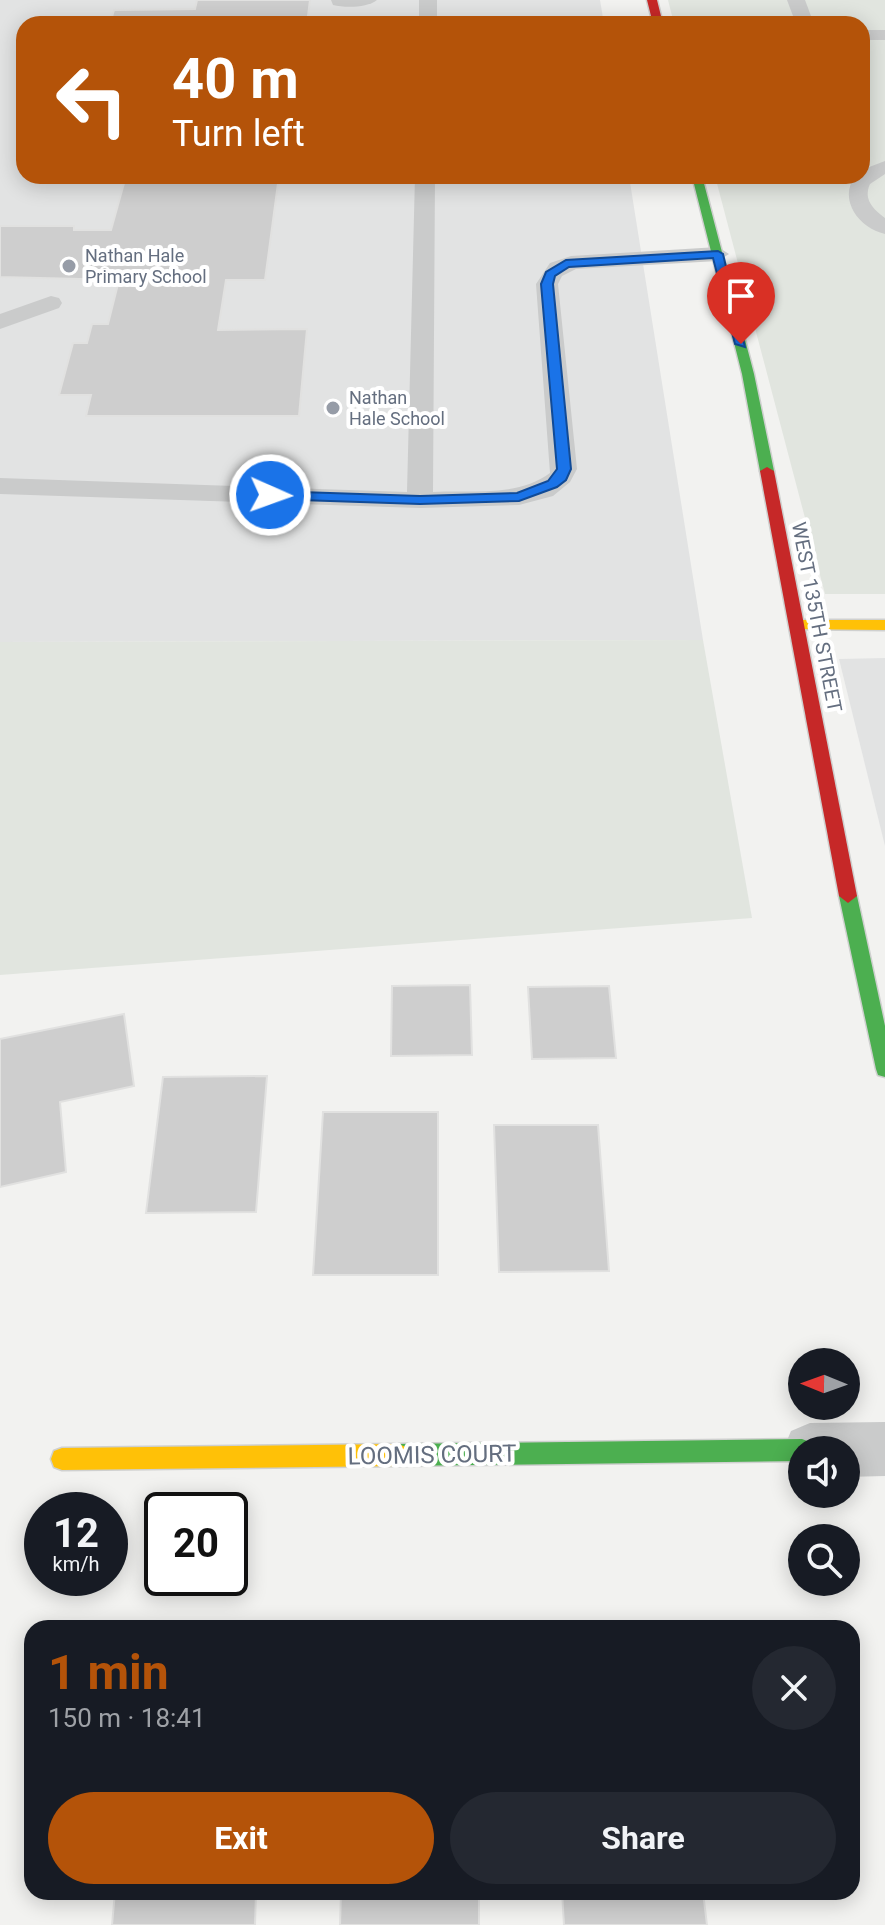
<!DOCTYPE html>
<meta charset="utf-8">
<style>
body{margin:0;font-family:Roboto,sans-serif;background:#242831;color:#f1f3f6;height:100vh;display:flex;flex-direction:column;font-size:30px;white-space:nowrap}
*{box-sizing:border-box;margin:0}
p{font-size:26px;color:#9ea1a6}
.icon{flex:none;width:44px;height:44px;fill:none;stroke:currentColor;stroke-width:2;stroke-linecap:round;stroke-linejoin:round}
.map{position:relative;flex:1;overflow:hidden}
.sheet{position:absolute;left:24px;top:1620px;width:836px;height:280px;display:flex;flex-direction:column;background:#171b24;border-radius:24px;box-shadow:0 4px 20px #0003}
.sheet>*{flex:none}
.banner{position:absolute;left:16px;top:16px;width:854px;height:168px;border-radius:24px;box-shadow:0 4px 20px #0003;background:#b45309;color:#fff;overflow:hidden}
.needle{width:52px;rotate:271deg}
.controls{position:absolute;left:788px;top:1348px;display:grid;gap:16px}
.controls a{display:grid;place-items:center;width:72px;height:72px;border-radius:50%;background:#171b24;box-shadow:0 4px 20px #0003;font-size:40px}
.speed{position:absolute;left:24px;top:1492px;display:flex;gap:16px;font-size:40px;font-weight:700;text-align:center}
.speed>*{display:grid;place-content:center;width:104px;height:104px;border-radius:50%;background:#171b24;box-shadow:0 4px 20px #0003;line-height:1}
.speed small{font-size:20px;font-weight:400}
.speed .limit{border:4px solid #111;border-radius:12px;background:#fff;color:#111}
.pin{position:absolute;display:grid;place-items:center;width:68px;height:68px;color:#fff;margin:-82px -34px;border-radius:50% 50% 50% 0;rotate:-45deg;box-shadow:0 0 8px #0007}
.pin .icon{rotate:45deg}
.me{position:absolute;width:88px;margin:-44px;rotate:92deg;stroke-linejoin:round;filter:drop-shadow(0 0 6px #0008)}
.turn{display:flex;align-items:center;gap:28px;height:168px;padding:0 24px;font-size:36px}
.turn .icon{width:104px;height:104px;stroke-width:2.5}
.turn b{display:block;font-size:56px;line-height:68px}
.round{display:grid;place-items:center;flex:none;width:84px;height:84px;border-radius:42px;background:#242831}
.overview{display:flex;align-items:center;justify-content:space-between;height:136px;padding:0 24px}
h1{font-size:48px;font-weight:700;line-height:60px;color:#b45309}
.button{display:flex;gap:16px;margin-top:auto;padding:16px 24px}
.button a{flex:1;height:92px;border-radius:48px;background:#b45309;color:#fff;font-size:32px;font-weight:700;line-height:92px;text-align:center}
.button a+a{background:#242831;color:#f1f3f6}
.map>svg:first-child{display:block}
</style>
<div class="map">
<svg width="885" height="1925" viewBox="0 0 885 1925">
<rect width="100%" height="100%" fill="#f2f2f0"/>
<!-- built -->
<g fill="#e2e3e3">
<polygon points="0,0 600,0 604,24 24,24 24,176 629,176 703,640 0,642"/>
<polygon points="885,658 885,846 839,659"/>
</g>
<!-- green -->
<g fill="#e1e5df">
<polygon points="668,0 885,0 885,594 825,594 715,176 862,176 862,24 674,24"/>
<polygon points="703,640 752,918 0,975 0,642"/>
</g>
<!-- building -->
<g fill="#cecece" stroke="#e1e1e0" stroke-width="2">
<polygon points="197,0 310,0 307,24 110,24 114,10 195,9"/>
<polygon points="126,176 279,176 265,280 226,280 218,330 307,329 299,416 86,416 91,395 59,395 73,343 87,343 92,324 108,324 119,280 0,277 0,226 74,226 74,230 111,230"/>
<polygon points="470,985 472,1055 391,1056 392,986"/>
<polygon points="609,986 616,1058 532,1059 528,987"/>
<polygon points="124,1014 134,1086 60,1102 66,1172 0,1187 0,1039"/>
<polygon points="267,1076 256,1212 146,1213 163,1077"/>
<polygon points="323,1112 438,1112 438,1275 313,1275"/>
<polygon points="494,1125 598,1125 609,1271 499,1272"/>
<polygon points="115,1892 256,1892 255,1925 112,1925"/>
<polygon points="341,1892 479,1892 479,1925 340,1925"/>
<polygon points="562,1892 703,1892 707,1925 564,1925"/>
</g>
<g fill="none" stroke-linecap="round" stroke-linejoin="round">
<defs>
<g id="fast">
<polygon points="692,176 702,176 754,374 774,471 772,474 762,474 760,471 742,374"/>
<polygon points="848,889 857,896 885,1026 885,1077 878,1075 876,1069 839,896"/>
<polygon points="802,1439 810,1442 813,1450 802,1450 802,1461 398,1466 390,1463 387,1455 390,1447 398,1444"/>
</g>
<g id="slow">
<polygon points="796,620 885,620 885,630 791,629 789,625"/>
<polygon points="398,1444 406,1447 409,1455 406,1463 398,1466 62,1470 54,1467 51,1459 54,1451 62,1448"/>
</g>
<g id="jam">
<polygon points="647,0 657,0 663,24 653,24"/>
<polygon points="767,467 774,471 857,896 848,903 839,896 760,471"/>
</g>
</defs>
<!-- fast casing -->
<use href="#fast" stroke="#cfd0cf" stroke-width="3"/>
<!-- slow casing -->
<use href="#slow" stroke="#cfd0cf" stroke-width="3"/>
<!-- jam casing -->
<use href="#jam" stroke="#cfd0cf" stroke-width="3"/>
<!-- lane -->
<g fill="#cacbcb" fill-rule="evenodd">
<path d="M331,0H377C367,8 345,8 333,5Z"/>
<rect x="419" y="0" width="18" height="24"/>
<polygon points="787,0 805,0 814,24 796,24"/>
<rect x="862" y="30" width="23" height="10"/>
<path d="M885,161V174L870,184C863,199 873,209 885,218V234C859,228 838,200 855,176H862L864,169Z"/>
<path d="M415,176H435L433,492C472,490 518,497 550,473L536,284L550,263L571,256L718,247L729,254L718,261L576,269L562,276L558,284L577,469L570,482L553,496L519,505L420,508L0,494V478L407,492Z"/>
<polygon points="51,296 59,298 62,303 59,308 0,329 0,314"/>
</g>
<!-- street -->
<polygon fill="#cacbcb" fill-rule="evenodd" points="885,1422 885,1476 846,1477 846,1450 802,1450 802,1474 791,1469 783,1450 791,1431 810,1423"/>
<!-- fast -->
<use href="#fast" fill="#4caf50" fill-rule="evenodd"/>
<!-- slow -->
<use href="#slow" fill="#ffc107" fill-rule="evenodd"/>
<!-- jam -->
<use href="#jam" fill="#c62828" fill-rule="evenodd"/>
</g>
<!-- route -->
<polygon fill="#1a73e8" stroke="#114b97" stroke-width="2" points="718,251 723,254 745,347 735,344 713,258 569,267 555,276 553,284 571,469 566,480 557,487 519,501 420,504 270,499 263,495 270,491 420,496 517,493 548,481 557,469 541,284 546,272 566,260"/>
<!-- markers -->
<g fill="#969ca7" stroke="#fff" stroke-width="3">
<circle cx="69" cy="266" r="8"/>
<circle cx="333" cy="408" r="8"/>
</g>
<g text-anchor="middle" stroke-width="8" stroke-linejoin="round" paint-order="stroke">
<!-- far-poi labels -->
<g font-size="18" fill="#646e7f" stroke="#fff" text-anchor="start">
<text x="85" y="262">Nathan Hale<tspan x="85" dy="21">Primary School</tspan></text>
<text x="349" y="404">Nathan<tspan x="349" dy="21">Hale School</tspan></text>
</g>
<!-- street labels -->
<g font-size="20" fill="#646e7f" stroke="#fff">
<text transform="translate(817 617) rotate(79)" y="7">WEST 135TH STREET</text>
</g>
<!-- near-street labels -->
<g font-size="24" fill="#646e7f" stroke="#fff">
<text transform="translate(432 1455) rotate(-1)" y="8">LOOMIS COURT</text>
</g>
</g>
</svg>
<div class="controls">
<a><svg class="needle" viewBox="-14 -14 28 28"><path d="M0-13l5 13h-10z" fill="#e53935"/><path d="M0 13l5-13h-10z" fill="#9ea1a6"/></svg></a>
<a><svg class="icon" aria-label="sound" viewBox="0 0 24 24"><path d="M4 9h4l5-4v14l-5-4H4zM17 9q2 3 0 6"/></svg></a>
<a><svg class="icon" aria-label="search" viewBox="0 0 24 24"><circle cx="10" cy="10" r="6"/><path d="M15 15l6 6"/></svg></a>
</div>
<div class="speed"><div>12<small>km/h</small></div><div class="limit">20</div></div>
<div class="pin" style="left:741px;top:344px;background:#d93025"><svg class="icon" aria-label="arrive" viewBox="0 0 24 24"><path d="M6 21V4h12l-3 4 3 4H6"/></svg></div>
<svg class="me" style="left:270px;top:495px" viewBox="-20 -20 40 40"><circle r="17" fill="#1a73e8" stroke="#fff" stroke-width="3"/><path d="M0-11L8 9 0 5-8 9z" fill="#fff"/></svg>
<div class="banner">
<div class="turn"><svg class="icon" aria-label="left" viewBox="0 0 24 24"><path d="M17 20v-9H6M10 6l-5 5 5 5"/></svg><div><b>40 m</b>Turn left</div></div>
</div>
<section class="sheet">
<div class="overview"><div><h1>1 min</h1><p>150 m · 18:41</p></div><a class="round"><svg class="icon" aria-label="close" viewBox="0 0 24 24"><path d="M6 6l12 12M18 6L6 18"/></svg></a></div>
<div class="button"><a>Exit</a><a>Share</a></div>
</section>
</div>
